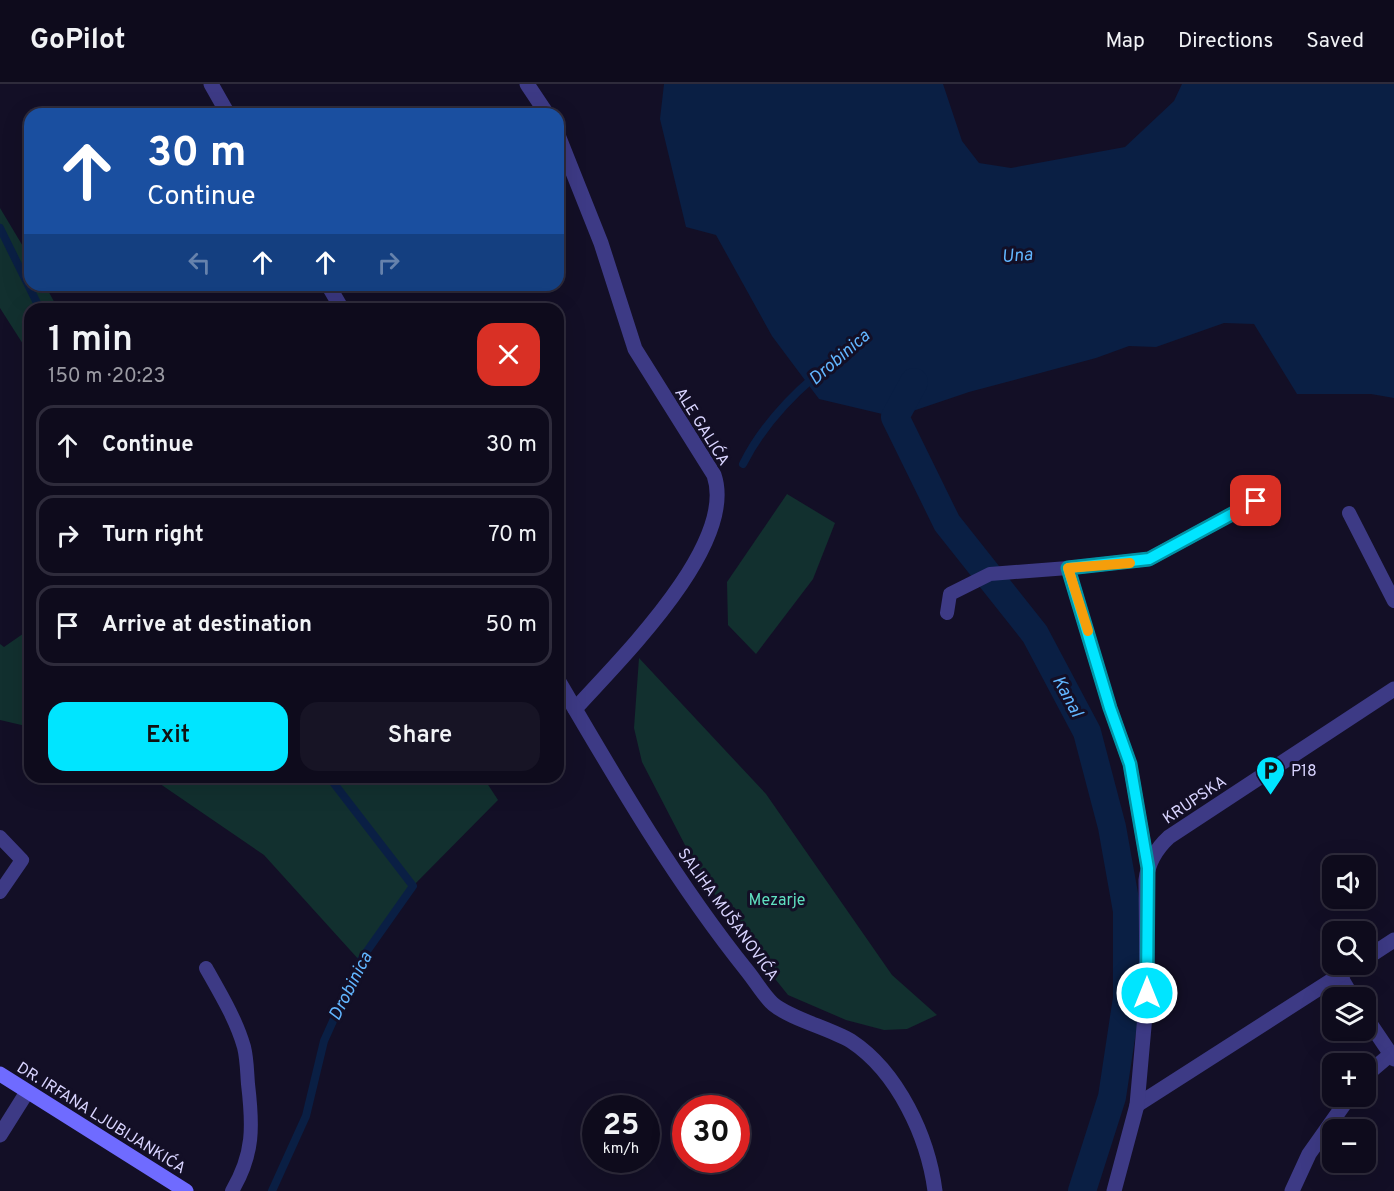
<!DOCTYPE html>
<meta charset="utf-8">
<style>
body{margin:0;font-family:Overpass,sans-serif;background:#171425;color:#f1f3f6;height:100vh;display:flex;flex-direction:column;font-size:22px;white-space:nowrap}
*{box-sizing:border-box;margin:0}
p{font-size:20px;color:#9b9ba3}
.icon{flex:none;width:33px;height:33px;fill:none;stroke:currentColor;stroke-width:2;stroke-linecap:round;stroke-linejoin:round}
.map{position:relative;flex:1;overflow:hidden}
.panel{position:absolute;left:24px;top:219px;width:540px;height:480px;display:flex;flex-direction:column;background:#0e0b1c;border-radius:18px;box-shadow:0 6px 24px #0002,0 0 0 2px #2e2b3b}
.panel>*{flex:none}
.banner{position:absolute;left:24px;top:24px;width:540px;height:183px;border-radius:18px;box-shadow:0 6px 24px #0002,0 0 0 2px #2e2b3b;background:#1a4fa0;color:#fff;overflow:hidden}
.buttons{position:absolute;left:1322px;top:771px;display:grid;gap:12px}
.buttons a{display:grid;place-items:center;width:54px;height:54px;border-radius:12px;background:#0e0b1c;box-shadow:0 6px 24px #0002,0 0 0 2px #2e2b3b;font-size:30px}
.speed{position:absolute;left:582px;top:1011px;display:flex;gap:12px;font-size:30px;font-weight:700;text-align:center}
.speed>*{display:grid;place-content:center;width:78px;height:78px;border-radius:50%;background:#0e0b1c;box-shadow:0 6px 24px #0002,0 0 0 2px #2e2b3b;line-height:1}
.speed small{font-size:15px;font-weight:400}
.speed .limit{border:9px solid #d22;background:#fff;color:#111}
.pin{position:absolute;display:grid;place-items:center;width:51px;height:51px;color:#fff;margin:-26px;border-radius:12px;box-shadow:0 3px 9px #0006}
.me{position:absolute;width:66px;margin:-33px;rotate:0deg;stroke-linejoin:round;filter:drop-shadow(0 0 4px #0008)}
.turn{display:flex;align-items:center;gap:21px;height:126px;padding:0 24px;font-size:27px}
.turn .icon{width:78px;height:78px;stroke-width:2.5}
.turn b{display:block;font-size:42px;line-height:51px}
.lanes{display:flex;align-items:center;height:57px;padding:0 24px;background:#0003;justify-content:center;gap:30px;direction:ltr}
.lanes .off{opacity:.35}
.round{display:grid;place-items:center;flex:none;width:63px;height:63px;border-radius:18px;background:#171425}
.overview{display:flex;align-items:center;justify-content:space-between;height:102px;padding:0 24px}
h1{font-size:36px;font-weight:600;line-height:45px}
.action{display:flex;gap:12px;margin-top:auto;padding:12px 24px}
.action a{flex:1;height:69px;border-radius:18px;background:#00e5ff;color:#111;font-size:24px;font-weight:600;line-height:69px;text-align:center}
.action a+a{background:#171425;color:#f1f3f6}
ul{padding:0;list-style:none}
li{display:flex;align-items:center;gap:18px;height:81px;margin:0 12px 9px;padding:0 12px;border:3px solid #2e2b3b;border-radius:18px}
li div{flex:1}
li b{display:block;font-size:22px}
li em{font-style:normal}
header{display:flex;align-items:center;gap:36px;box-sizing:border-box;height:84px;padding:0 30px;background:#0e0b1c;border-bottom:2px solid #2e2b3b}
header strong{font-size:28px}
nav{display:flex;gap:33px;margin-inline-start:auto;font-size:21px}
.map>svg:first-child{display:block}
</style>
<header>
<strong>GoPilot</strong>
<nav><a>Map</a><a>Directions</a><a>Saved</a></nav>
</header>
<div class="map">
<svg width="1394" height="1107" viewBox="0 0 1394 1107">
<rect width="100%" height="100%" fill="#130f26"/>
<!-- green -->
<g fill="#12302f">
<polygon points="0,124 30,174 30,201 45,201 58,225 30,225 30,271 0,224"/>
<polygon points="787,410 835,439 813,495 756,570 728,541 727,498"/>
<polygon points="30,545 30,643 0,636 0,560 4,563"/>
<polygon points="639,574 766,710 892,891 937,931 907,945 884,946 846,936 788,911 736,846 686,763 642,678 634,644"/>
<polygon points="150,693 483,693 498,716 413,802 360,877 264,771"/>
</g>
<!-- water -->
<polygon fill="#0a1f44" points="664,0 943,0 962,57 979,79 1011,84 1125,63 1174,17 1182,0 1394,0 1394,314 1371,310 1297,310 1254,240 1224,239 1156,263 1129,262 1096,274 969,308 895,333 819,315 772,252 716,151 686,143 660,35"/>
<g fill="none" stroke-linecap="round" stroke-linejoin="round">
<!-- stream -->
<g stroke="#0a1f44" stroke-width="8">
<polyline points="0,144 40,225"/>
<path d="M743,380C760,346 785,318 814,293"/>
<polyline points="272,1107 306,1032 324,957 360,877 413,802 329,693"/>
</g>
<!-- canal -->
<polyline stroke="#0a1f44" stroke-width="28" points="914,298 895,333 947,439 1035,550 1087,648 1112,743 1127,827 1127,914 1112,1013 1082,1107"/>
<!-- lane -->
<g stroke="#3d3a85" stroke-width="14">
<polyline points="1349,429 1394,517"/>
<polyline points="1068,484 1149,475 1256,417"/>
<polyline points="947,529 950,510 990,490 1068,484 1110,624 1130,680 1148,784"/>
<polyline points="0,753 22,776 0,808"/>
<path d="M206,884C220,909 236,935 244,963C247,975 247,988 248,1000C253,1042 254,1070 232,1107"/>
</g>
<!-- street -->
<g stroke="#3d3a85" stroke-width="15">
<polyline points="211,0 228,30"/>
<polyline points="527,0 547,30"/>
<path d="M558,51L601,159L635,265L714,391C738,461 619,576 575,625"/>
<polyline points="328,201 342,225"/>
<path d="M558,596C617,697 675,797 748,888C756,898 764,912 773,920C791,935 829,944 851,957C898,988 928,1053 935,1107"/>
<polyline points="1365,875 1394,856"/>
<polyline points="1340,892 1353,914"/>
<polyline points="1365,932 1394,975"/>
<polyline points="1365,992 1391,970"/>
<polyline points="1137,1021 1357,880"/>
<polyline points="0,1051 27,1008"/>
<path d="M1114,1107L1137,1021L1147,909L1146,796C1148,778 1156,765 1169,753L1394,605"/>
<polyline points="1292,1107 1309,1070 1350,1012"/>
</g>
<!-- secondary -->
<polyline stroke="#6f6bff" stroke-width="15" points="0,990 186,1107"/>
</g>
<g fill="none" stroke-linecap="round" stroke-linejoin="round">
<defs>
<polyline id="route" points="1147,909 1148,784 1130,680 1110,624 1068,484 1149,475 1256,417"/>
</defs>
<!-- route casing -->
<use href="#route" stroke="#0095a6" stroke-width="15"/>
<!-- route -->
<use href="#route" stroke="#00e5ff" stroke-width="10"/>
<!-- slow -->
<polyline stroke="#f59e0b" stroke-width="10" points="1088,547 1068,484 1130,479"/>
</g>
<!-- icons -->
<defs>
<symbol id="parking-pin" viewBox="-11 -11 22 30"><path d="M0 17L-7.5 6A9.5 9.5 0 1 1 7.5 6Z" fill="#00e5ff" stroke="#130f26"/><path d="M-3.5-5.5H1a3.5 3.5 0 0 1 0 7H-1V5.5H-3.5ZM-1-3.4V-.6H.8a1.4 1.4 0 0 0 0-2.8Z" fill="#111"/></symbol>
</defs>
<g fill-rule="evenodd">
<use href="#parking-pin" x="1254" y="670" width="33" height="45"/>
</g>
<g text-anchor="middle" stroke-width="6" stroke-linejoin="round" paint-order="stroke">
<!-- street labels -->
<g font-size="16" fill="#d9d4ff" stroke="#130f26">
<text transform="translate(703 342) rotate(58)" y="6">ALE GALIĆA</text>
<text transform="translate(1194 715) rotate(-34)" y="6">KRUPSKA</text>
<text transform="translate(729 830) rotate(54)" y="6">SALIHA MUŠANOVIĆA</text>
<text transform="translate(102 1033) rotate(32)" y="6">DR. IRFANA LJUBIJANKIĆA</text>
</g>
<!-- poi labels -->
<g font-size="16" fill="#d9d4ff" stroke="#130f26" text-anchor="start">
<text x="1291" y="692">P18</text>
</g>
<!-- park labels -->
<g font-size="16" fill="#5fe0c0" stroke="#130f26">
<text x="777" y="821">Mezarje</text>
</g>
<!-- water labels -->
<g font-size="18" font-style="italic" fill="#62b6ff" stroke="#130f26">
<text transform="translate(1017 171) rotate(-5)" y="6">Una</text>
<text transform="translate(839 273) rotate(-41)" y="6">Drobinica</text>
<text transform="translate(1068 612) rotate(62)" y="6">Kanal</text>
<text transform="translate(350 902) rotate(-63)" y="6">Drobinica</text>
</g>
</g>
</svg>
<div class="buttons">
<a><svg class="icon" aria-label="sound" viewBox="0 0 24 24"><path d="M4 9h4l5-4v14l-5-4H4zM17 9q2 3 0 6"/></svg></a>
<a><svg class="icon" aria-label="search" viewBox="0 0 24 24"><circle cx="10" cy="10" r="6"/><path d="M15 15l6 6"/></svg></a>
<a><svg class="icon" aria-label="layers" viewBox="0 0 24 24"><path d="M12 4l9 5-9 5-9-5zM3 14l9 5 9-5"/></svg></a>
<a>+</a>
<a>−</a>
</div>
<div class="speed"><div>25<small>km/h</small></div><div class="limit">30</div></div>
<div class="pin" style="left:1256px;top:417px;background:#d93025"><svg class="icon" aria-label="arrive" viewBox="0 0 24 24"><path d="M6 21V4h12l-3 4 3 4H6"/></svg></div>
<svg class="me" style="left:1147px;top:909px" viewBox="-20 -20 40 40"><circle r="17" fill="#00e5ff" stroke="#fff" stroke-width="3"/><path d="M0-11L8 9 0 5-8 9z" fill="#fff"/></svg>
<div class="banner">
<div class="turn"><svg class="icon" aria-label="ahead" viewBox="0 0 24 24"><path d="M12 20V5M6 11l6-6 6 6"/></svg><div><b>30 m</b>Continue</div></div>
<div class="lanes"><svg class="icon off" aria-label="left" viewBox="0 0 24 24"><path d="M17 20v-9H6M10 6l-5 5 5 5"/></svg><svg class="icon" aria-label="ahead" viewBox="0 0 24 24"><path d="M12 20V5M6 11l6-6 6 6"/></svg><svg class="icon" aria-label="ahead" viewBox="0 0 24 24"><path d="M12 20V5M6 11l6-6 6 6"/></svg><svg class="icon off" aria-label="right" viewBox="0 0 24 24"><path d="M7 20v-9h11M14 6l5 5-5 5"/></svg></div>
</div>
<section class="panel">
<div class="overview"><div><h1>1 min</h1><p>150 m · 20:23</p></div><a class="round" style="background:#d93025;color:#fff"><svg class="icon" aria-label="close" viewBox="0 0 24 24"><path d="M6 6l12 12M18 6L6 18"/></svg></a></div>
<ul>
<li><svg class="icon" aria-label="ahead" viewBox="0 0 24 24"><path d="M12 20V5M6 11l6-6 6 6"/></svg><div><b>Continue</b></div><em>30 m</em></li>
<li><svg class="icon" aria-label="right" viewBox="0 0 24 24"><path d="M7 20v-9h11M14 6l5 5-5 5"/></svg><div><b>Turn right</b></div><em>70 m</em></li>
<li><svg class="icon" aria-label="arrive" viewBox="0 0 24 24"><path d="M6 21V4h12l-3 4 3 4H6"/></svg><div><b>Arrive at destination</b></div><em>50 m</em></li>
</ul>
<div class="action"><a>Exit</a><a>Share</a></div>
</section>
</div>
